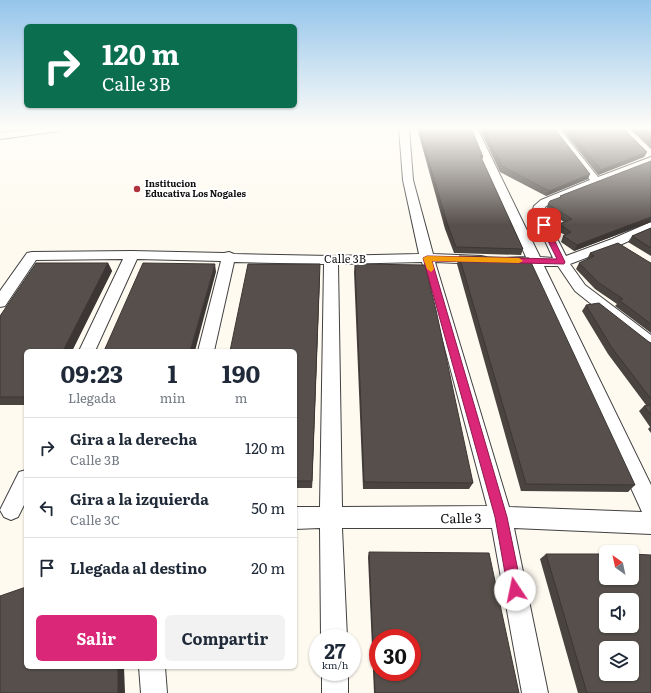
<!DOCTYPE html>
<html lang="es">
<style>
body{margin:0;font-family:Literata,serif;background:#f2f2f3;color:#1f2937;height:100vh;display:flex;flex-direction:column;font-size:15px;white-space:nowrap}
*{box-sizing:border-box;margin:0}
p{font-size:13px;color:#747a83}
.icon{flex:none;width:22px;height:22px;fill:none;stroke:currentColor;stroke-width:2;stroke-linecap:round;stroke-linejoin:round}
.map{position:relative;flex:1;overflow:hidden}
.sheet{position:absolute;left:24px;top:349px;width:273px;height:320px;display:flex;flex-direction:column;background:#fff;border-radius:6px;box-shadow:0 1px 3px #0004}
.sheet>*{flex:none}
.hud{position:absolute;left:24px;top:24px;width:273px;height:84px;border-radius:6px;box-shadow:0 1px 3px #0004;background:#0b6e4f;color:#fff;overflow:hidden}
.needle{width:26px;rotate:327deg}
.buttons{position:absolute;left:599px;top:545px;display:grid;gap:8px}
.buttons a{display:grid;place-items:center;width:40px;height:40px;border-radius:6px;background:#fff;box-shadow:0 1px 3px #0004;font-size:20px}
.speed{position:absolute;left:309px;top:629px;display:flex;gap:8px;font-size:20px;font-weight:700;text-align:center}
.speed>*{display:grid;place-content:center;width:52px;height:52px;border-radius:50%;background:#fff;box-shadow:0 1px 3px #0004;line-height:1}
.speed small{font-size:10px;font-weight:400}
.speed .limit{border:6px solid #d22;background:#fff;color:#111}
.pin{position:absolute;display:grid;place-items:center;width:34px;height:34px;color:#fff;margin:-17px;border-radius:8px;box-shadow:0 2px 6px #0006}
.me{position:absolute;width:44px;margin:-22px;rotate:349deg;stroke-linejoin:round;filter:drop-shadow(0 0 3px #0008)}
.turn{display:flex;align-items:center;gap:14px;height:84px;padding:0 12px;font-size:18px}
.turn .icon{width:52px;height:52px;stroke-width:2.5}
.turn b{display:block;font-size:28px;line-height:34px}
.eta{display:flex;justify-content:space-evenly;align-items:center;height:68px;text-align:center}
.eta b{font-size:24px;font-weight:700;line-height:28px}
.action{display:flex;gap:8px;margin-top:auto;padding:8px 12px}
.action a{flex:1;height:46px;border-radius:6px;background:#db2777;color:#fff;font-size:16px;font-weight:700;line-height:46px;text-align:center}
.action a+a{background:#f2f2f3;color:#1f2937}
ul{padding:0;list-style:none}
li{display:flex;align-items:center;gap:12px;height:60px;padding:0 12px;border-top:1px solid #e0e1e3}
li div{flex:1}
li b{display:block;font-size:15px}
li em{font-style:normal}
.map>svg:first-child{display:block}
</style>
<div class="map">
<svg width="651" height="693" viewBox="0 0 651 693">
<rect width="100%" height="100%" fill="#fefaf0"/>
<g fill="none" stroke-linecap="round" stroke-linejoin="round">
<defs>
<g id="street">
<polygon points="38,128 64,128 60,131 0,139 0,133"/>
<path d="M399,128H409L413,180L433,254L481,256L486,257L488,260L486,263L481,264L435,262L509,507L642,512L530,266L505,264L503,261L505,258L526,257L468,128H477L540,257L553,258L532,213L534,206L541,200L590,180L550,128H559L598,177L651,157V164L549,204L545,207L544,213L566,256L612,239L651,222V231L620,245L570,264L585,285L651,335V349L645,347L575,291L558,266H544L651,485V534L514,528L548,693H522L492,528H342L347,638H321L320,528L295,529V507H320L324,264L234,262L214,351H198L221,261L137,259L95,351H79L123,259L36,260L5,306L0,307V291L27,253L32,252L132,251L224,253L229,252L234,254L331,256L419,254L403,180ZM422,262L487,506L342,507L338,264Z"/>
<polygon points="26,470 26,501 18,517 11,520 4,517 0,510 19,472"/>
<polygon points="139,667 165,667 167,693 141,693"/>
<rect x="322" y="672" width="26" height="21"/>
</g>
</defs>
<!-- street casing -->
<use href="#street" stroke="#414141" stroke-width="2"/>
<!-- street -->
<use href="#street" fill="#fff" fill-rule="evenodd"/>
</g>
<!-- wall -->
<g fill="#4a4440">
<polygon points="417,128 471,128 483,157 482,160 523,249 521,255 454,253 445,229"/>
<polygon points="479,128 554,128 588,179 546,196 500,172"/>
<polygon points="561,128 623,128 647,152 644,157 598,175"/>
<polygon points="629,128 651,128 651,149"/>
<polygon points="651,161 651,222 574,251 561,242 563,236 565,235 556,230 559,224 564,222 546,210 548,204 560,198 560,196"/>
<polygon points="651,228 651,256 628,242 632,236"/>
<polygon points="590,253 651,263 651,333 615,306 617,304 595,289 576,269 579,263 587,259"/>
<polygon points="459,256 635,485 628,492 521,491 457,264"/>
<polygon points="108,263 112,271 72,351 26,351 26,405 0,405 0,316"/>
<polygon points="355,264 473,483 469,489 363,489 354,272"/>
<polygon points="320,272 312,488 295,488 295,351"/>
<polygon points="586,305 649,342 651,343 651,433 648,429 650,427 639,411 644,406 646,405 608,354 582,311"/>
<polygon points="369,552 519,693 374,693 368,557"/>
<polygon points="546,554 651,693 578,693 540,559"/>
</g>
<!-- shaded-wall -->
<g fill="#3c3734">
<polygon points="0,128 17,128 0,130"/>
<polygon points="647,152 644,157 598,175 601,170"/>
<polygon points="590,174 588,179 546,196 549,191"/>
<polygon points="651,217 651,222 574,251 577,245"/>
<polygon points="108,263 112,271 72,351 63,351"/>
<polygon points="215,264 216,272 195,351 190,351"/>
<polygon points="320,264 320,272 312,488 312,481"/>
<polygon points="118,667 124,667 125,693 118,693"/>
</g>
<!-- building -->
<g fill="#564f4b" stroke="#3c3734" fill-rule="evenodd">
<polygon points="419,128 471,128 483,157 480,155 523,249 456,247 447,223"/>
<polygon points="483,128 554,128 590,174 549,191 502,166"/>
<polygon points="567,128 623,128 647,152 601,170"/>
<polygon points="637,128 651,128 651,141"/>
<polygon points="651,161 651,217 577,245 563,236 571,232 559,224 572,219 548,204 550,201 561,197 560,196"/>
<polygon points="651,228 651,248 632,236"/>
<polygon points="618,243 649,262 651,263 651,324 619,300 623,299 599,283 579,263 594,256 590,253"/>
<polygon points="459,256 529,258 635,485 526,484"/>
<polygon points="36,263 108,263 63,351 26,351 26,397 0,397 0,316"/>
<polygon points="143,263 215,264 190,351 104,351"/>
<polygon points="248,264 320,264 312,481 295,481 295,351 230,351"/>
<polygon points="355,264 425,265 436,310 473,483 364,482"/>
<polygon points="599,303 649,342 651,343 651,399 612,348 586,305"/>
<polygon points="651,405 651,415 644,406"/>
<path d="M369,552L489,553L519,693H375ZM378,638H412V672H378Z"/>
<path d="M546,554H606V578H632V554L651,555V693H587ZM606,600H632V626H606ZM606,648H632V674H606Z"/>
<polygon points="26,587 26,667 118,667 118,693 0,693 0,596"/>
</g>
<!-- sky -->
<linearGradient id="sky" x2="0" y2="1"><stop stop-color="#95c5eb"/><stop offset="0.57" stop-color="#fffdf8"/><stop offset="1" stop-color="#fffdf8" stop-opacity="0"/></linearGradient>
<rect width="651" height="225" fill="url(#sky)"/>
<!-- route -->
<polygon fill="#db2777" stroke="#8e194d" points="544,223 547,225 565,262 564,264 432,261 507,517 522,590 520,595 515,597 510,595 508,590 495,517 423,258 427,256 557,259 540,225"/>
<!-- slow -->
<polygon fill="#f59e0b" points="427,256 519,258 523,261 519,263 432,261 434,269 431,272 427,269 423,258"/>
<!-- markers -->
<circle fill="#b1333e" stroke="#fff" stroke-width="1.5" cx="137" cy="189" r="4"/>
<g text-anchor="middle" stroke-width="4" stroke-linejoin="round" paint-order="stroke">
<!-- far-poi labels -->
<g font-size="9" font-weight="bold" fill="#0e0e0e" stroke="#fff" text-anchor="start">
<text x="145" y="187">Institucion<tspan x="145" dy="10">Educativa Los Nogales</tspan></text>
</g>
<!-- street labels -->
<g font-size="11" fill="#0e0e0e" stroke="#fff">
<text x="345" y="263">Calle 3B</text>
</g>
<!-- near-street labels -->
<g font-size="13" fill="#0e0e0e" stroke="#fff">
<text transform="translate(461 518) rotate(-1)" y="5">Calle 3</text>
</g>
</g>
</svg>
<div class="buttons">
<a><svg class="needle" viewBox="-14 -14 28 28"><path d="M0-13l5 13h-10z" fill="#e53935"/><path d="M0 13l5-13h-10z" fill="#747a83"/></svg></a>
<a><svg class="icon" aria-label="sound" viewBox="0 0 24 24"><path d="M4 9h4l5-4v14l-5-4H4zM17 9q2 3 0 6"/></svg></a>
<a><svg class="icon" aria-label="layers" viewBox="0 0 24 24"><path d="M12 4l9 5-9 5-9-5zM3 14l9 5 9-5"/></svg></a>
</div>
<div class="speed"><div>27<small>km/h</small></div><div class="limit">30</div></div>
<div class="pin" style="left:544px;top:225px;background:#d93025"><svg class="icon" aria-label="arrive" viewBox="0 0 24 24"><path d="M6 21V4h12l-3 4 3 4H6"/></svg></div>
<svg class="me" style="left:515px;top:590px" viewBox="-20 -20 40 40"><circle r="19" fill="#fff"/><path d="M0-13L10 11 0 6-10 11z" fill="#db2777"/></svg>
<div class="hud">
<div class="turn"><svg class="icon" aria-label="right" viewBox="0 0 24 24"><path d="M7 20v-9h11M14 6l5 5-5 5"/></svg><div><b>120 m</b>Calle 3B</div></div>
</div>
<section class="sheet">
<div class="eta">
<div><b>09:23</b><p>Llegada</p></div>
<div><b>1</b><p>min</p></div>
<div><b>190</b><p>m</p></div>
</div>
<ul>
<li><svg class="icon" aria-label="right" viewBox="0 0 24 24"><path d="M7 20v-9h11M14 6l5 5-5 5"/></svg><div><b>Gira a la derecha</b><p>Calle 3B</p></div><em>120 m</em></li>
<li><svg class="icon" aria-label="left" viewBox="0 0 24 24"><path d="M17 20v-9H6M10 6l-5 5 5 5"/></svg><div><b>Gira a la izquierda</b><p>Calle 3C</p></div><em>50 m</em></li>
<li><svg class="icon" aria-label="arrive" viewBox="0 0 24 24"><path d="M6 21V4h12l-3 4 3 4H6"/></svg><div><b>Llegada al destino</b></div><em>20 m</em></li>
</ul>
<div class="action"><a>Salir</a><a>Compartir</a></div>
</section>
</div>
